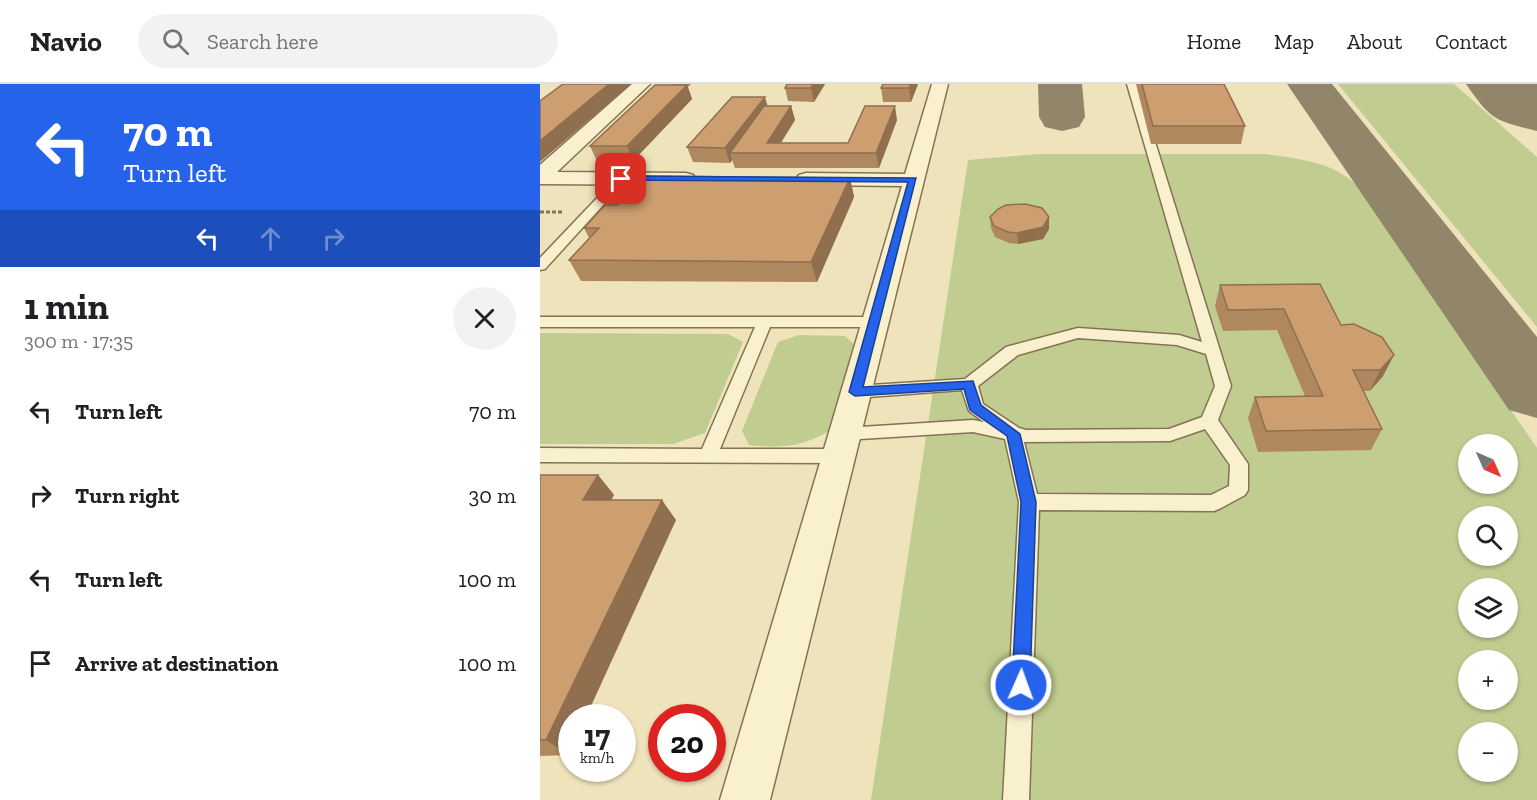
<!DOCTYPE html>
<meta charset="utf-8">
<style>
body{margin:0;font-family:"Zilla Slab",serif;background:#f2f2f2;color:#202124;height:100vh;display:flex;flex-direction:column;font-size:22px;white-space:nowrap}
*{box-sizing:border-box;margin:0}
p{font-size:20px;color:#757577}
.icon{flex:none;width:33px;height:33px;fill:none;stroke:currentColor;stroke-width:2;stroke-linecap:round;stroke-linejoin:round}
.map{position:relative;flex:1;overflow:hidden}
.drawer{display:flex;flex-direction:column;background:#fff;width:540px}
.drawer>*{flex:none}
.banner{background:#2563eb;color:#fff;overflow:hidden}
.needle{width:39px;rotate:135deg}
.controls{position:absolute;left:918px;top:350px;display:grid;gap:12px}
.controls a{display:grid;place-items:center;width:60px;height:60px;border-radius:50%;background:#fff;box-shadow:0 2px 4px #0004;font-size:30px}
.speed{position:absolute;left:18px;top:620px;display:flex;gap:12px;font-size:30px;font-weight:700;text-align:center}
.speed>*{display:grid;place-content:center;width:78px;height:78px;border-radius:50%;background:#fff;box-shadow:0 2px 4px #0004;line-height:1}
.speed small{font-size:15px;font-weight:400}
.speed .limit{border:9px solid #d22;background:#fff;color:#111}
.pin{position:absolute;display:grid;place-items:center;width:51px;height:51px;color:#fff;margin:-26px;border-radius:12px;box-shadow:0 3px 9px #0006}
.me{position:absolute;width:66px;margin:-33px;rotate:2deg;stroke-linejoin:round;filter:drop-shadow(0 0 4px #0008)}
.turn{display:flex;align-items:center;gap:21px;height:126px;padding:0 24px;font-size:27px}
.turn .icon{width:78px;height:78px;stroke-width:2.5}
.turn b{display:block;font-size:42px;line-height:51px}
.lanes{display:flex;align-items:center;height:57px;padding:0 24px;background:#0003;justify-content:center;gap:30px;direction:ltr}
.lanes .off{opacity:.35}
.round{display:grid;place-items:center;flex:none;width:63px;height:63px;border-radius:32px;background:#f2f2f2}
.overview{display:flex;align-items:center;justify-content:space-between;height:102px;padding:0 24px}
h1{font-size:36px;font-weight:700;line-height:45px}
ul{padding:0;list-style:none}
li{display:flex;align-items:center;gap:18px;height:84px;padding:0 24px}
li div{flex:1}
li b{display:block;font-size:22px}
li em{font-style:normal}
header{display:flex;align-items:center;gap:36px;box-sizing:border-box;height:84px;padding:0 30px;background:#fff;border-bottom:2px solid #e0e0e0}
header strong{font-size:28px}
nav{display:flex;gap:33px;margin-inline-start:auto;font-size:21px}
.search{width:420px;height:54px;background:#f2f2f2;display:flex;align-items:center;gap:15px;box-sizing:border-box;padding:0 21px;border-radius:33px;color:#757577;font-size:22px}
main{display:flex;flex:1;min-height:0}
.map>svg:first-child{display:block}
</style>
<header>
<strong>Navio</strong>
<div class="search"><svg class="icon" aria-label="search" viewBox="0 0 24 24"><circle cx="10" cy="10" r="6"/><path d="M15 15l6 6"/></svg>Search here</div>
<nav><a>Home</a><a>Map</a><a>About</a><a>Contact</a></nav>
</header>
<main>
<section class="drawer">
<div class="banner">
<div class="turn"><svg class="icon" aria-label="left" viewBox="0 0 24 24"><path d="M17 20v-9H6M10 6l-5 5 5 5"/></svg><div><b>70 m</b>Turn left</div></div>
<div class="lanes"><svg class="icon" aria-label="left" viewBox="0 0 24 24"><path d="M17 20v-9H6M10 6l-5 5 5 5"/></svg><svg class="icon off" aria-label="ahead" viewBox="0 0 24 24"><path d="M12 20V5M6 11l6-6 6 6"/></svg><svg class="icon off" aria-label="right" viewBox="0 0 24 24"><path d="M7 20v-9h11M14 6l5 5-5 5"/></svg></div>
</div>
<div class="overview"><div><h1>1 min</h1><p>300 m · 17:35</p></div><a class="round"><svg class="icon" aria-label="close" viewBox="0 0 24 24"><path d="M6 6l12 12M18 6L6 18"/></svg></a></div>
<ul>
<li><svg class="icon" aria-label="left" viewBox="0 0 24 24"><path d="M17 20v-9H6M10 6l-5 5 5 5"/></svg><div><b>Turn left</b></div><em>70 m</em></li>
<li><svg class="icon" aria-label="right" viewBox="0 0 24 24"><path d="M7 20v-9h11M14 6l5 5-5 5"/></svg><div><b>Turn right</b></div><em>30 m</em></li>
<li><svg class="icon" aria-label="left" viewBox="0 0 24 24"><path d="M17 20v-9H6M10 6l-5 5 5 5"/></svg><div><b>Turn left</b></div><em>100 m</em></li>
<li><svg class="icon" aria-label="arrive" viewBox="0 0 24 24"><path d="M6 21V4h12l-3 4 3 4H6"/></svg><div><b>Arrive at destination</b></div><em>100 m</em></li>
</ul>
</section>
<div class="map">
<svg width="997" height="716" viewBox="0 0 997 716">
<rect width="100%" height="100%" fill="#eee3bb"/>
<!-- green -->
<g fill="#c0cc90" fill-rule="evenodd">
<polygon points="798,0 914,0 997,73 997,243"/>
<path d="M499,70H725C753,74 789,77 812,97C817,101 820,107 824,112L997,364V716H331L428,76ZM928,360H968V399H928ZM928,432H968V471H928ZM928,504H968V543H928ZM928,576H968V615H928ZM928,648H968V687H928Z"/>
<polygon points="0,249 188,250 203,258 165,349 133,360 0,360"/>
<path d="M259,251L305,252L316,262L296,343C265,362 245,365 209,361L202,347L238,258Z"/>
</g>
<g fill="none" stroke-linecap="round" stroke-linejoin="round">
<!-- taxiway -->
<g fill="#91866a" fill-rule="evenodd">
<polygon points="498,0 542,0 545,33 539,43 522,47 505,43 499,33"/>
<polygon points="747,0 792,0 997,253 997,334 969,326"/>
</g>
<!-- runway -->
<path fill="#91866a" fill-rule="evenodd" d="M926,0H997V47C954,36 952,37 926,0Z"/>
<defs>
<g id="service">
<path d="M587,0H597L691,302L678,336L708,380V406L705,411L681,424L674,427L499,426L489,716H463L479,418L465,355L433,348L304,356L298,355L295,350L298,345L304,344L433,336L444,338L429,327L422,306L315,314L309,312L307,308L309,304L315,302L425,295L466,263L538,244L639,251L662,258ZM538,254L637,261L666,270L675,302L662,333L629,345L486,346L479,344L443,320L438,302L478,271ZM665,345L690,381L689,402L671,411L497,410L484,358L630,357Z"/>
<polygon points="81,92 85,93 85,97 5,185 0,186 0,174 77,93"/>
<polygon points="0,233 334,233 342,238 334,243 230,243 180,365 298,365 304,367 307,372 304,377 298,379 0,378 0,364 162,365 215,243 0,243"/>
</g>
<g id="minor">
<polygon points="92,0 110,0 17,88 146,89 153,91 156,95 153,99 146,101 0,100 0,81"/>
<polygon points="392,0 408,0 230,716 180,716 362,102 266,101 259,99 256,95 259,91 266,89 365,90"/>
</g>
</defs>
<!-- service casing -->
<use href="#service" stroke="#857255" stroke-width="3"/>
<!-- minor casing -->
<use href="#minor" stroke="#857255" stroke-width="3"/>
<!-- path -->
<polyline stroke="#857255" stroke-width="3" stroke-dasharray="4 2" stroke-linecap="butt" points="0,128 22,128"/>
<!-- service -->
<use href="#service" fill="#f9f0ce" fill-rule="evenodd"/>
<!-- minor -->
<use href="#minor" fill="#f9f0ce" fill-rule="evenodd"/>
</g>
<!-- wall -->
<g fill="#b08860">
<polygon points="133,0 151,0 148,3 152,15 93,77 57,77 50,62 133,1"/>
<polygon points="247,0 285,0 274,18 248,17 245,4"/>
<polygon points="378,0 371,18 343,18 341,4"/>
<polygon points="596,0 684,0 705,42 701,60 611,60"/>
<polygon points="227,22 251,22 255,36 241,59 308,59 357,36 339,84 195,84 192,76 190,79 153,78 147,63"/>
<polygon points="310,94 314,113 277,198 41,197 29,176 49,154 44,144 77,121"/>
<polygon points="450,133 509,133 509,145 503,155 478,160 469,159 455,153 451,144"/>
<polygon points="680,201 801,241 814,240 843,292 830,307 823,307 842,345 831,366 718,368 708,334 715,313 765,312 737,246 683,247 675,222"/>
<polygon points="0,391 58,391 74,411 71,416 136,436 32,633 32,665 29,671 0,672"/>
</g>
<!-- shaded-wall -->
<g fill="#906f4e">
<polygon points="69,0 91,0 0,78 0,57"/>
<polygon points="273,0 285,0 274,18 271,4"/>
<polygon points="371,0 378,0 371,18 369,4"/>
<polygon points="147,1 152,15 93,77 87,62"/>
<polygon points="225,13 229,27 190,69 192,76 190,79 185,64"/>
<polygon points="251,22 255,36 234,69 227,59"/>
<polygon points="355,22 357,36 339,84 336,69"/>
<polygon points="310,94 314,113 277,198 271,178"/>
<polygon points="509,133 509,145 503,155 478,160 477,149"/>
<polygon points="854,271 843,292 830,307 840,286"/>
<polygon points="58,391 74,411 60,436 43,416"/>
<polygon points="122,416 136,436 46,633 32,633 32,665 29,671 6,656"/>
</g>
<!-- building -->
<g fill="#cd9e70" stroke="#906f4e" stroke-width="1.5">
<polygon points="23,0 69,0 0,57 0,17"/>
<polygon points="247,0 273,0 271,4 245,4"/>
<polygon points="343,0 371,0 369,4 341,4"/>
<polygon points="602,0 684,0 705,42 613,42"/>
<polygon points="115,1 147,1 87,62 50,62"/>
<polygon points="192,13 225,13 185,64 147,63"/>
<polygon points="224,22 251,22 227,59 308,59 325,22 355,22 336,69 190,69"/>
<polygon points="103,92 310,94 271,178 29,176 59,144 44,144 65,121 77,121"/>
<polygon points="485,120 502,124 509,133 503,143 477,149 468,148 454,142 450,133 458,125 466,121"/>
<polygon points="780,200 801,241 814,240 842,253 854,271 840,286 813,286 842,345 726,347 715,313 783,312 744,225 688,226 680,201"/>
<polygon points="0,391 58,391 43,416 122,416 6,656 0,656"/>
</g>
<!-- route -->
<polygon fill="#2563eb" stroke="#184099" stroke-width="1.5" points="81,92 376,94 323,303 433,297 441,321 480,350 496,418 490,601 488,608 481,610 475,608 472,601 481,418 467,352 430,326 424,305 315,312 309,308 368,98 78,96 78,93"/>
</svg>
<div class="controls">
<a><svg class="needle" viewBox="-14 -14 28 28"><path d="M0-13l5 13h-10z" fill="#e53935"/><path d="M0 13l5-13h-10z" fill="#757577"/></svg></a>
<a><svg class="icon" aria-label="search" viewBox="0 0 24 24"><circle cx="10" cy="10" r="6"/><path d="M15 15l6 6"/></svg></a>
<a><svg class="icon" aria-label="layers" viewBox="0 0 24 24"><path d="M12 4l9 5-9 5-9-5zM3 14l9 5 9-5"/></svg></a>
<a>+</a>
<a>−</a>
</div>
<div class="speed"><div>17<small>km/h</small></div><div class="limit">20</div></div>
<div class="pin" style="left:81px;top:95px;background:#d93025"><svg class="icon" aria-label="arrive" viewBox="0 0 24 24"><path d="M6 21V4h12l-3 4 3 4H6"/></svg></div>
<svg class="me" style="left:481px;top:601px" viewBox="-20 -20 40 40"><circle r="17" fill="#2563eb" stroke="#fff" stroke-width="3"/><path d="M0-11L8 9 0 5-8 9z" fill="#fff"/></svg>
</div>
</main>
